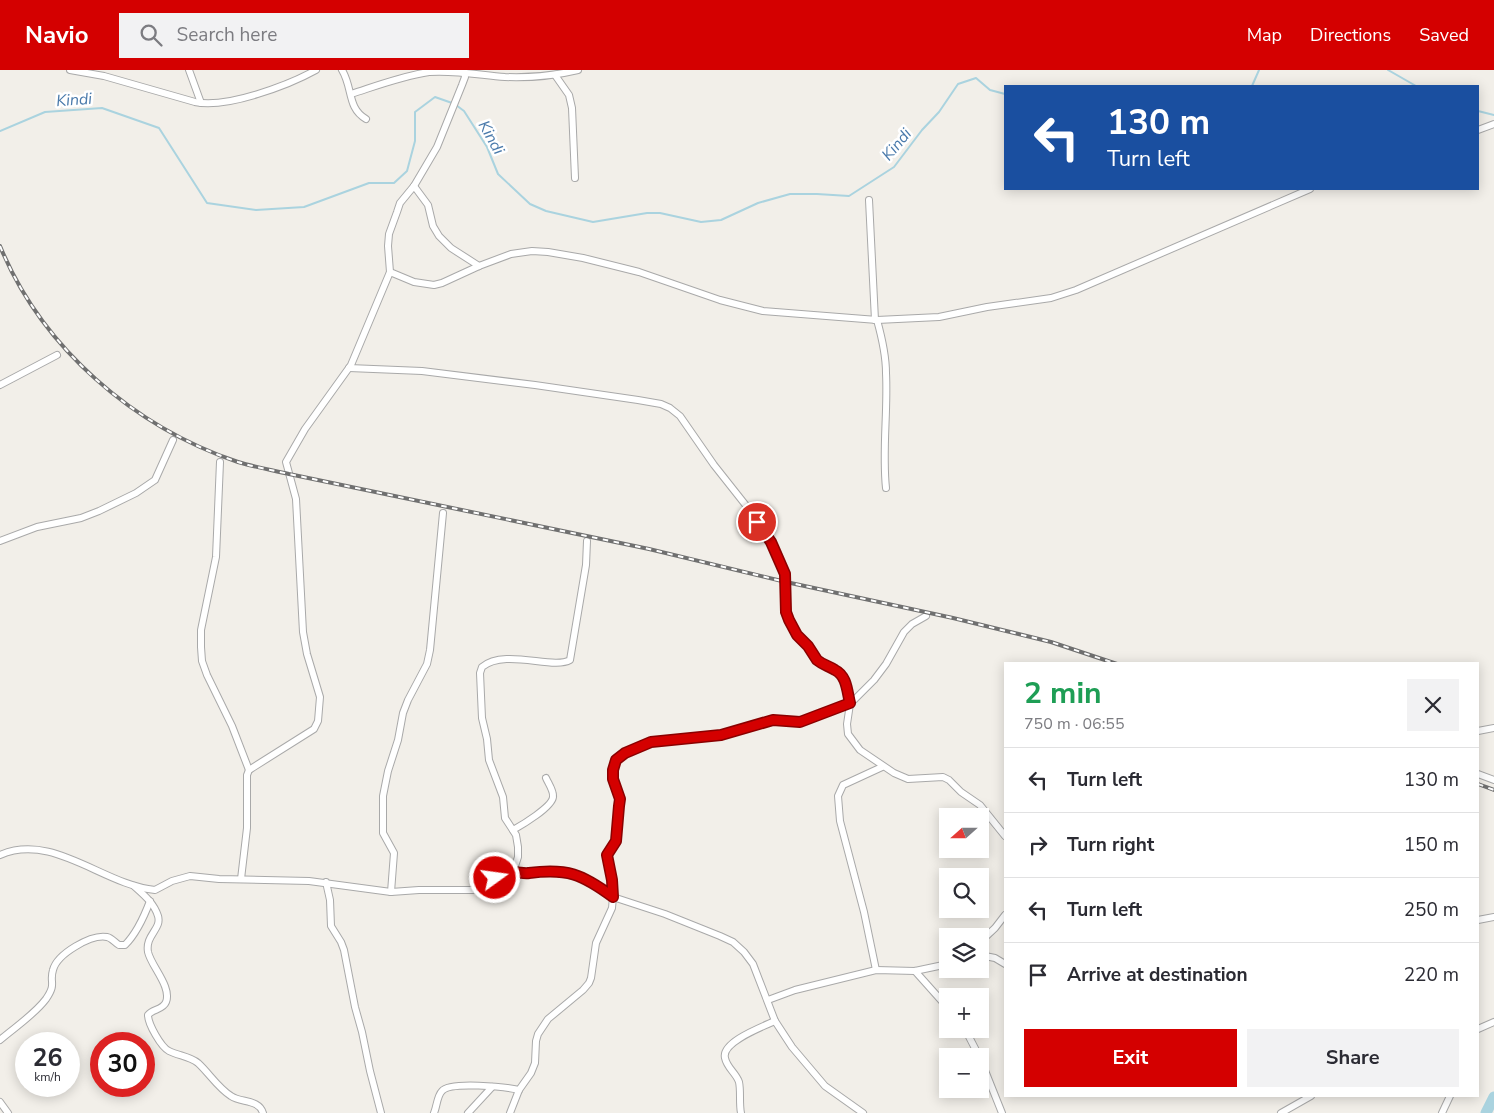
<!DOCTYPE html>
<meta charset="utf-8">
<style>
body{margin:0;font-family:"Nunito Sans",sans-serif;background:#f2f2f3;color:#2b2b33;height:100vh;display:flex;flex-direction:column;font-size:19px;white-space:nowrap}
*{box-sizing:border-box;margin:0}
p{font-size:16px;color:#7c7c81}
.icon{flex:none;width:28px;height:28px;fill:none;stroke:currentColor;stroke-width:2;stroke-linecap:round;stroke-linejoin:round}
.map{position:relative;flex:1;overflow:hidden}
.sheet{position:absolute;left:1004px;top:592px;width:475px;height:435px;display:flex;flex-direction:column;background:#fff;border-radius:0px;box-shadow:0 2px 12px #0003}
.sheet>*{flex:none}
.hud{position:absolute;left:1004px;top:15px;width:475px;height:105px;border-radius:0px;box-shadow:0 2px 12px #0003;background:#1a4fa0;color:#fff;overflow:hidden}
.needle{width:32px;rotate:249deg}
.controls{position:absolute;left:939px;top:738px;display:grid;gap:10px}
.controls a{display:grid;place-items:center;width:50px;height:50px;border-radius:0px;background:#fff;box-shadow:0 2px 12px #0003;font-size:25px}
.speed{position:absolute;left:15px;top:962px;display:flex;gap:10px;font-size:25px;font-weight:700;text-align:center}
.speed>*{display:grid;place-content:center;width:65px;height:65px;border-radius:50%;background:#fff;box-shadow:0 2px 12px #0003;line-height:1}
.speed small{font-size:12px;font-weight:400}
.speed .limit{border:8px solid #d22;background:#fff;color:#111}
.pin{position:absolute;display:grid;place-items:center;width:42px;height:42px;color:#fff;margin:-21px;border:2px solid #fff;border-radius:50%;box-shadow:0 1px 5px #0007}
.me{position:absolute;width:55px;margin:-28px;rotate:76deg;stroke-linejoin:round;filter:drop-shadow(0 0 4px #0008)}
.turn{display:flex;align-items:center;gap:18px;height:105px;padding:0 20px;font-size:22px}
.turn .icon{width:65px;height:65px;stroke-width:2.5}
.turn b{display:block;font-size:35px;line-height:42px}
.round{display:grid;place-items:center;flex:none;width:52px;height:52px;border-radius:0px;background:#f2f2f3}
.overview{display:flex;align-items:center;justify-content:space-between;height:85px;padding:0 20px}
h1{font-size:30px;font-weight:700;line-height:38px;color:#1e9e55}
.cta{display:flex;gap:10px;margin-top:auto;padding:10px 20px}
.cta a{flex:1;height:58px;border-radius:0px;background:#d40000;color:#fff;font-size:20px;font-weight:700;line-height:58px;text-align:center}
.cta a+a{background:#f2f2f3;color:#2b2b33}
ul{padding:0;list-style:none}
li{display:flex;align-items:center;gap:15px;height:65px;padding:0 20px;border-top:1px solid #e1e1e2}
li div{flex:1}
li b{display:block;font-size:19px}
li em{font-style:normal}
header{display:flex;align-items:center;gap:30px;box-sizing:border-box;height:70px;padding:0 25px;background:#d40000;color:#fff}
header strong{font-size:24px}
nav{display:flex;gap:28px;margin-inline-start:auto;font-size:18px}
.search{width:350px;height:45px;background:#f2f2f3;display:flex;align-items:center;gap:12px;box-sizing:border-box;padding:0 18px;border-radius:0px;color:#7c7c81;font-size:19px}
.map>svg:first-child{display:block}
</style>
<header>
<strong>Navio</strong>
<div class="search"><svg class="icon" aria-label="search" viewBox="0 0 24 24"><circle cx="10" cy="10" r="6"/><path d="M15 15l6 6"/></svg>Search here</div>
<nav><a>Map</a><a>Directions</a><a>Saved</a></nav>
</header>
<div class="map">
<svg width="1494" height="1043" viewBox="0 0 1494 1043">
<rect width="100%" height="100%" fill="#f2efe9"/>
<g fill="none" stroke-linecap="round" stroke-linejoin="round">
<!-- stream -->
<g stroke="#aad3df" stroke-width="2">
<polyline points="1388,0 1416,16"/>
<polyline points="1252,16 1259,0"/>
<polyline points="456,35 464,41 487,77 498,104 530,134 546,141 593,152 647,143 660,143 701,152 721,150 758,133 790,124 817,124 849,126 894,97 922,60 939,42 958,14 976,8 990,20 1005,24"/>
<polyline points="1478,41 1494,45"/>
<polyline points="0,61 45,42 102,38 159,58 207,133 256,140 304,137 369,113 394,113 407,101 415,71 415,42 435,27 452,33"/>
</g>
<!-- river -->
<polyline stroke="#aad3df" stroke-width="11" points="1486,1043 1494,1027"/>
<defs>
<g id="minor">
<path d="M70,0L104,6L195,32C226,39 289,15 316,0"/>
<polyline points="189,0 201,33"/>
<path d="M342,0C353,18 347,38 366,49"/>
<polyline points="555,5 569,25 572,38 575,108"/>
<path d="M351,24C376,16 402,6 429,2C454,0 480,5 505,7C530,8 553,6 578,0"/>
<polyline points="1478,60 1494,54"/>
<polyline points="414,116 428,135 433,156 439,166 451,178 479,196"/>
<polyline points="869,130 875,250"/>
<polyline points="390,202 414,212 434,215 442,213 479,196 511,184 532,181 548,182 583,188 639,202 720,230 763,241 877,250 939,247 987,237 1051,228 1076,220 1310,119"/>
<path d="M877,250C882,268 886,285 886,303C888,341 882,380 886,418"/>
<polyline points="349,298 422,301 535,315 638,330 661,334 670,338 680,346 714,395 748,438 760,458 771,472 785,504 786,542 789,550 797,565 808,576 817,590 822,594 840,603 844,609 850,634"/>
<polyline points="0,315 57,285"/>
<polyline points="220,392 216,487 201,560 201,577 202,591 207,605 232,656 249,700"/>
<polyline points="0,471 37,457 81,448 99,441 136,423 155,410 173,370"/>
<polyline points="926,546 912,554 904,562 886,594 874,610 850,634 847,654 848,664 860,680 894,703 908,709 943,707 949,710 961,722 980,735 1005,766"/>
<polyline points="1478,661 1494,658"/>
<polyline points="1478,704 1494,710"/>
<path d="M513,760C522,755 552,737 553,727C554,721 548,713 546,708"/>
<path d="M0,785C53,762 103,815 155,820L172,811L190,806L219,809L309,811L391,822L419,820H473L495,808L513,802L527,804L552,800L563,801L580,807L602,819L613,827L665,844L720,866L733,872L744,882L753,894L775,951L792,977L825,1016L863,1043"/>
<path d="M513,802L518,787V777L516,765L505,748L503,727L489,690L487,669L482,648L480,603L482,597C505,578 553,600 570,590L586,495L587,471"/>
<polyline points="241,809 247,758 247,705 249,700 314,659 318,651 320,627 307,584 303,562 296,429 286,392 305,359 351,295 390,202 388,176 389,164 397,142 400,133 414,116 437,77 462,15 465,7 464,0"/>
<polyline points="326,812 330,830 331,856 341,872 344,880 355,937 362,962 370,1001 381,1043"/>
<path d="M134,816C143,824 154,833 158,846C162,859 145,865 148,882C151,896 172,917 166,932C163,940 152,939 148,945C148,954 161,977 169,981C179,986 189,986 198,993C209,1003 218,1018 231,1026C241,1033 259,1029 263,1043"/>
<polyline points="391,822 394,783 383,763 383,726 388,701 398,670 403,643 408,630 427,594 430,580 443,443"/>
<polyline points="1478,850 1494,847"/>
<polyline points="980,872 995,858 1005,845"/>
<polyline points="980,885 995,888 1005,894"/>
<polyline points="876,900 864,842 840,751 838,726 843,715 882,697"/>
<polyline points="915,901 948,938"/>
<polyline points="768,930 795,920 876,900 915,901 948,894"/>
<polyline points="965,959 979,986"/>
<polyline points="1478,959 1494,952"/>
<path d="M0,970C15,957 34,945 46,929C57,913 49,913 53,900C57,884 91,864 107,867C112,868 115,873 119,875H125C137,863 144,847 150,831"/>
<polyline points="980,988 1002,1043"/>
<polyline points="0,1032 8,1043"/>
<path d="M434,1043C437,1036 437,1026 442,1021C450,1011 506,1017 519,1020"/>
<polyline points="468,1043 492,1017"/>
<polyline points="510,1043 519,1020 531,1003 535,993 536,971 538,964 548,949 583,920 589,913 591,908 596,873 612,838 613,827 612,810 607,785 616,771 620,729 613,709 613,700 617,690 625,683 651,672 721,665 773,650 800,652 850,633"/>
<path d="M741,1043C739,1033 741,1021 739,1012C736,1003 727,998 725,988C721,972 762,957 775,951"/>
<polyline points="1281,1043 1311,1026"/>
<polyline points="1442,1043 1450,1026"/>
</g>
</defs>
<!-- minor casing -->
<use href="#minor" stroke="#a9a9a9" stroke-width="8"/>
<!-- minor -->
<use href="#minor" stroke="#fff" stroke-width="6"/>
<defs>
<g id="rail">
<path d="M0,176C42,278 134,357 238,392C254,397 272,400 289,404L649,479L786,512L953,548L1051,572L1117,594"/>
<polyline points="1478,714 1494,720"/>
</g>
</defs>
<!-- rail casing -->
<use href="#rail" stroke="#707070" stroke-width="4"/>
<!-- rail -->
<use href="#rail" stroke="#fff" stroke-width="2" stroke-dasharray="5.5" stroke-linecap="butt"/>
</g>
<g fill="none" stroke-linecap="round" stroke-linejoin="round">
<defs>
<path id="route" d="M495,808C500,806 507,802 513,802C519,802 524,804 529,803C567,798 582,804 613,827L612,810L607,785L616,771L619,736L620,729L613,709V700L616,690L625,683L651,672L721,665L773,650L800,652L850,633C847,621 847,606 835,600C829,596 823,595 817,590L808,576L797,565L789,550L786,542L785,504L771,472L757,452"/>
</defs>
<!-- route casing -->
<use href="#route" stroke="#8a0000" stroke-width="12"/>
<!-- route -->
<use href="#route" stroke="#d40000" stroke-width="9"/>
</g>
<g text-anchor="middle" stroke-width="5" stroke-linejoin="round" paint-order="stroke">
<!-- water labels -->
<g font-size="16" font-style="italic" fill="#4a7aab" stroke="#fff">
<text transform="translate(74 29) rotate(-4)" y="6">Kindi</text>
<text transform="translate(492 67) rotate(61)" y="6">Kindi</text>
<text transform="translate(896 74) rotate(-50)" y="6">Kindi</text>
</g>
</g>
</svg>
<div class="controls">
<a><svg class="needle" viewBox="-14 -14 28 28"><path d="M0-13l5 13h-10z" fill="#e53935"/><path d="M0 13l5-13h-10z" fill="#7c7c81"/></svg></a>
<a><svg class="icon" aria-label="search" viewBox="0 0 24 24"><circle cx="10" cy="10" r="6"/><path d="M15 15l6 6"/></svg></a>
<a><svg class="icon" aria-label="layers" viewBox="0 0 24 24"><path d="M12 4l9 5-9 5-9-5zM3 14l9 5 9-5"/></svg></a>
<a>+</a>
<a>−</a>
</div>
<div class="speed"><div>26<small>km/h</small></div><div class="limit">30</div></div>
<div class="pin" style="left:757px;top:452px;background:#d93025"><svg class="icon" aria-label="arrive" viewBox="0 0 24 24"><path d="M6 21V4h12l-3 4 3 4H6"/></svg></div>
<svg class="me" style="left:495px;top:808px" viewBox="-20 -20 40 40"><circle r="17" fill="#d40000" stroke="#fff" stroke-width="3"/><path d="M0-11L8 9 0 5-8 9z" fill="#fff"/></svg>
<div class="hud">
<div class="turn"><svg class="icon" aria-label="left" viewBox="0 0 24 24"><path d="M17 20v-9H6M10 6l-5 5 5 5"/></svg><div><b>130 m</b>Turn left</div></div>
</div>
<section class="sheet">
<div class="overview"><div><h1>2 min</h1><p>750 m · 06:55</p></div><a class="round"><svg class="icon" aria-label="close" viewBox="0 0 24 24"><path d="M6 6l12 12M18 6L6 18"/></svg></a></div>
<ul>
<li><svg class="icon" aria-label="left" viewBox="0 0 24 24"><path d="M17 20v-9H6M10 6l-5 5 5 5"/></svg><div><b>Turn left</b></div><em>130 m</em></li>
<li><svg class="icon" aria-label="right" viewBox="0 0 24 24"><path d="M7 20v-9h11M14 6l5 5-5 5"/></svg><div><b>Turn right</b></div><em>150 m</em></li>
<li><svg class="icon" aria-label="left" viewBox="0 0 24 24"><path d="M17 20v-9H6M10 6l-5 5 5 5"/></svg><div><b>Turn left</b></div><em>250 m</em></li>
<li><svg class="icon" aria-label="arrive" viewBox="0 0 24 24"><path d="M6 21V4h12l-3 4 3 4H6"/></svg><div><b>Arrive at destination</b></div><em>220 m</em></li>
</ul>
<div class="cta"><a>Exit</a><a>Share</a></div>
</section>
</div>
